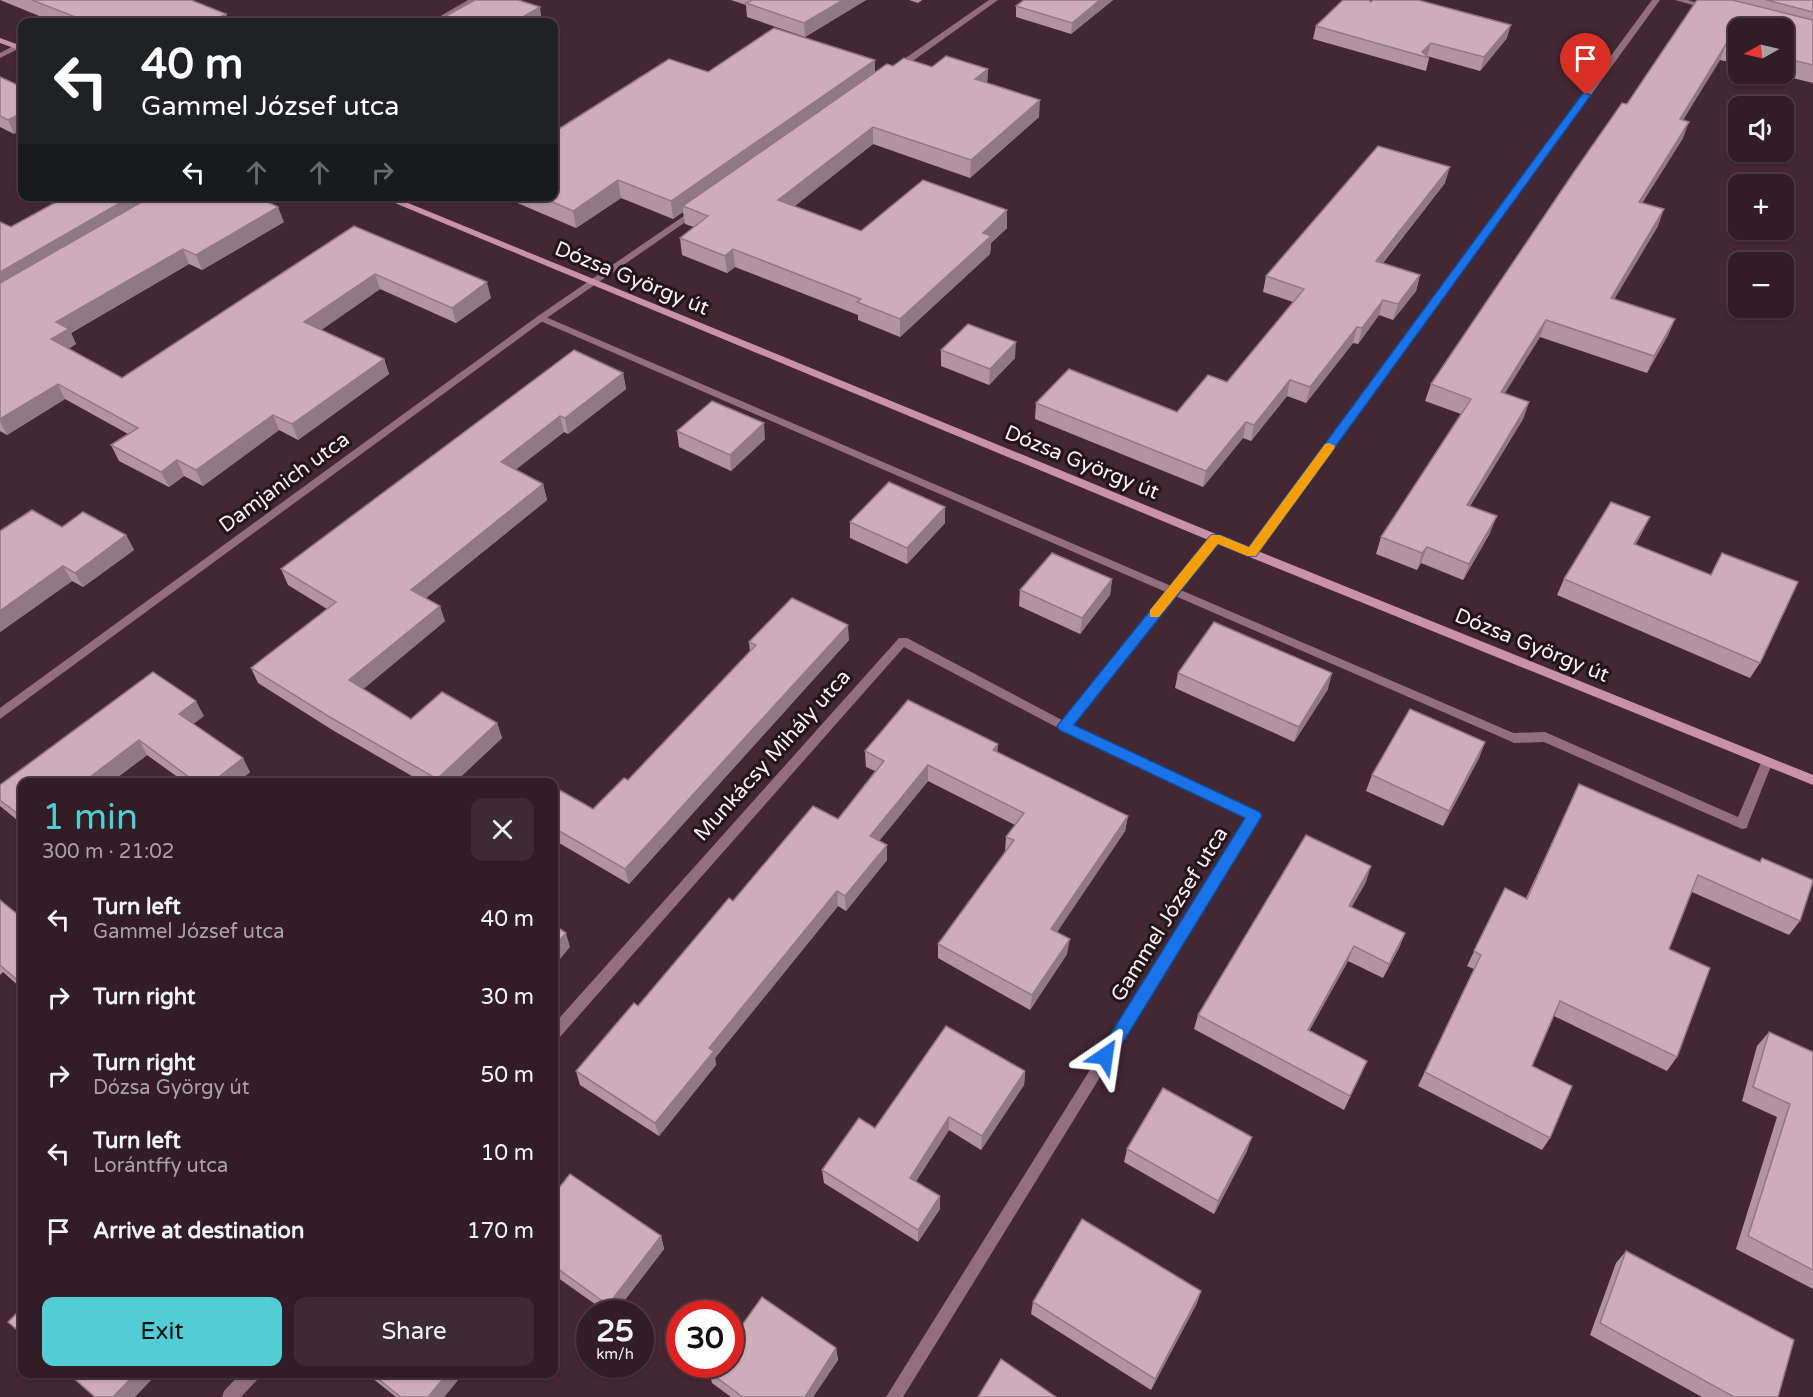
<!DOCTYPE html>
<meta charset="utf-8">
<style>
body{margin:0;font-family:"Varela Round",sans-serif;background:#3d2a32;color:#f1f3f6;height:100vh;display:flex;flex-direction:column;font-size:22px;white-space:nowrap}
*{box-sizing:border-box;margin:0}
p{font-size:20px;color:#a8a2a7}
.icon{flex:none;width:33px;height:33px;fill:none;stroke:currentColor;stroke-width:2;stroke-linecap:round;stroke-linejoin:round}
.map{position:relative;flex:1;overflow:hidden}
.details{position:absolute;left:18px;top:778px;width:540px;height:600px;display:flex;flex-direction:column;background:#321d26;border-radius:12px;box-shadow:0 2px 4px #0004,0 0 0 2px #4d3b43}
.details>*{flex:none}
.hud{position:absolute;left:18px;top:18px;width:540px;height:183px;border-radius:12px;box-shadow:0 2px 4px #0004,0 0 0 2px #4d3b43;background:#202124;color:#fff;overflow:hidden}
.needle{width:39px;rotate:262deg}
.tools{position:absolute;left:1728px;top:18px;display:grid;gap:12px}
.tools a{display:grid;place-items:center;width:66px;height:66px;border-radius:12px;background:#321d26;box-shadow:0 2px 4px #0004,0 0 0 2px #4d3b43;font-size:30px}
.speed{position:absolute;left:576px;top:1300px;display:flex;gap:12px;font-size:30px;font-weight:700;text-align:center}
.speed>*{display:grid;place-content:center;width:78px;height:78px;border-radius:50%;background:#321d26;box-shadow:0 2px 4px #0004,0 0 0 2px #4d3b43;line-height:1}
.speed small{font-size:15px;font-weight:400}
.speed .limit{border:9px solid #d22;background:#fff;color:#111}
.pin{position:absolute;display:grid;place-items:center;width:51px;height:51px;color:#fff;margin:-62px -26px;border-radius:50% 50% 50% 0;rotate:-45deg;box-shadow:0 0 6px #0007}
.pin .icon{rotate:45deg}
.me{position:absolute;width:66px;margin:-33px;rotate:32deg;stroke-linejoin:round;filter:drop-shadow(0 0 4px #0008)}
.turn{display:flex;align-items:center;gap:21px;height:126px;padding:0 24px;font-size:27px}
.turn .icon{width:78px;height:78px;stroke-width:2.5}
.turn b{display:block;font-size:42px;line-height:51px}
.lanes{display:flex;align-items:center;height:57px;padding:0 24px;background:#0003;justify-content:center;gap:30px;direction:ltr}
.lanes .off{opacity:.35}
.round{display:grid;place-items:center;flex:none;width:63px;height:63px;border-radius:12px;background:#3d2a32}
.summary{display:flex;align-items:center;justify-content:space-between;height:102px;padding:0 24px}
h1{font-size:36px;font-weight:600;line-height:45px;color:#52ccd5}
.cta{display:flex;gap:12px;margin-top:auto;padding:12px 24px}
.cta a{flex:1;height:69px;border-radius:12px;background:#52ccd5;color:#111;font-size:24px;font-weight:600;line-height:69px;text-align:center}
.cta a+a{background:#3d2a32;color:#f1f3f6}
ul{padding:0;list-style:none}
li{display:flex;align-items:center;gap:18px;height:78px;padding:0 24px}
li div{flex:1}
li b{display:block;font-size:22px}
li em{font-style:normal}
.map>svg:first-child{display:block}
</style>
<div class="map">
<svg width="1813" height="1397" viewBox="0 0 1813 1397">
<rect width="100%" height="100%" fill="#432733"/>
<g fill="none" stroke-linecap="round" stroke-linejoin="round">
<!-- service -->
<g fill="#936f7e" fill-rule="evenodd">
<polygon points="468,0 477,0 439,22 430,22"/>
<polygon points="523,11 556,20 560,32 557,38 554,38 554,22 547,22 523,15"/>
<polygon points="541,315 1518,735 1520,738 1518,741 1510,741 538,320 538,316"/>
</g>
<!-- minor -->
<g fill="#936f7e" fill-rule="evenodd">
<polygon points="989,0 998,0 900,70 894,70 894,66"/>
<polygon points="1652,0 1660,0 1255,556 1247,556 1245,553 1247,550"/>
<polygon points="1675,0 1688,0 1714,8 1710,10"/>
<polygon points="15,45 22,47 0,58 0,53"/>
<polygon points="697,207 700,208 700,212 544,320 0,719 0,708 538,316"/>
<polygon points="1216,534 1221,538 1220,541 1072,725 1260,812 1261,816 903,1397 886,1397 1247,818 1060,729 904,647 559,1038 554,1040 554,1024 899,638 907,638 1062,720 1212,535"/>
<polygon points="1545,732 1738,817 1763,758 1771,758 1773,761 1748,824 1747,828 1742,829 1544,742 1514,743 1510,741 1508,738 1510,735 1514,733"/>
<polygon points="240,1374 259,1374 257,1380 241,1397 222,1397 224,1391"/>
</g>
<!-- secondary -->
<g fill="#ca92a9" fill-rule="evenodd">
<polygon points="0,38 22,46 22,51 0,43"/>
<polygon points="378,196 391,196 1255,550 1813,775 1813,785 1247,556"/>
</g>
</g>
<!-- wall -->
<g fill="#b294a0">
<polygon points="0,0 191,0 229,22 54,22"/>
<polygon points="731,0 866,0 805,37 747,17 746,5"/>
<polygon points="909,0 922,0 918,3"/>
<polygon points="1024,0 1113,0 1071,34 1016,17 1016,6"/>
<polygon points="1697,0 1813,0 1813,83 1776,74 1784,74 1784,28 1738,28 1738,64 1720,60 1683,120 1683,138 1642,203 1658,226 1614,299 1675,319 1668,335 1647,373 1540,337 1504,394 1529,402 1523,419 1470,506 1490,533 1463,580 1421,563 1417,570 1376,554 1381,537 1461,414 1425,401 1431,384 1627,104"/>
<polygon points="1371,2 1507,38 1480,71 1427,56 1429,58 1426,71 1313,39 1316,26"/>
<polygon points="875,60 875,72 893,66 988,69 987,83 1039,117 970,178 873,144 794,206 861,231 1007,210 1007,228 991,243 990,254 900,337 858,320 858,315 735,267 727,273 682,255 680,238 694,227 685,224 683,212 673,219 621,198 576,228 501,196 554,196 708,72"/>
<polygon points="0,77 14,134 0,127"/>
<polygon points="1445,183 1383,263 1420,275 1416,291 1393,320 1379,315 1358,344 1353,343 1306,403 1287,396 1251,441 1243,438 1203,487 1035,419 1036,403 1177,412 1227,382 1293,302 1263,292 1266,276"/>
<polygon points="0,222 11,227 284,222 202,270 189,264 71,333 76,344 68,349 122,378 354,226 491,298 456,323 380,289 321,330 384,359 389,374 298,440 279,430 203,486 184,476 169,487 119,461 111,445 128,434 65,399 7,435 0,431"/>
<polygon points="941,350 1015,358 989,385 941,366"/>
<polygon points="623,373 626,389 568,434 564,432 515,470 543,484 547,500 426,598 445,621 363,689 411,719 497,723 502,738 454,783 424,783 334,731 258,683 251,668 327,609 288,585 281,569"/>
<polygon points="677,431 765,439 731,471 679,447"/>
<polygon points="945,507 945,523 907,564 850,538 850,522"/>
<polygon points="62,527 126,535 134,550 83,587 72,581 0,632 0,531"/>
<polygon points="1642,533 1636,544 1760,663 1750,678 1557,595 1564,579"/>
<polygon points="1112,579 1110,595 1080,634 1019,606 1020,590"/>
<polygon points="849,640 629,884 554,840 554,791 593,809 628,780 750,652 749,642"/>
<polygon points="1178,673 1328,689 1294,742 1175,688"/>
<polygon points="204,716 193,724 250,772 237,783 186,783 147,755 110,783 22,783 22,824 0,806 0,785"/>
<polygon points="1485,742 1479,758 1443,826 1366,791 1372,775"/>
<polygon points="865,751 998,753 1128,816 1125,831 1057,932 1067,954 1030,1010 938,958 938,944 1005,852 1006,837 1015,825 928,781 879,841 887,860 846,911 838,906 715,1058 716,1065 659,1136 580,1085 576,1071 638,1006 733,901 838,819 875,771 866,767"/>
<polygon points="1579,784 1759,862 1762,858 1800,921 1789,935 1692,892 1669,949 1677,1057 1667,1071 1554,1016 1532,1066 1550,1138 1542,1150 1418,1086 1474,969 1467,966 1505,888 1526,898"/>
<polygon points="1366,882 1351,907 1405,933 1399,948 1383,978 1348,961 1309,1031 1367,1061 1344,1110 1194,1029 1198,1015"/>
<polygon points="0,900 22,918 22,989 3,972 0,975"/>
<polygon points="1769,1032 1813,1052 1813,1289 1736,1249 1777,1117 1742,1101 1757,1046"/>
<polygon points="1025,1071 1024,1085 981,1150 949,1130 916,1181 940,1209 918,1242 824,1183 822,1170 875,1128"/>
<polygon points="1127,1149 1247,1151 1214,1214 1124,1162"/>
<polygon points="554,1194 661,1236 664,1249 614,1314 609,1314 554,1275"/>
<polygon points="1626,1251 1778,1397 1702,1397 1590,1335 1616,1263"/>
<polygon points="1201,1291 1197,1303 1151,1390 1031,1314 1033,1302"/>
<polygon points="836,1348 838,1360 813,1397 731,1397 712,1383 709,1372"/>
<polygon points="367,1374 463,1374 444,1397 396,1397"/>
</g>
<!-- shaded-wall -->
<g fill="#917882">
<polygon points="843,0 866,0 805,37 804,23"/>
<polygon points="1100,0 1113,0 1071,34 1072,23"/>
<polygon points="540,7 542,22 514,22"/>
<polygon points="226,14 229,22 209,22"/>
<polygon points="1511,25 1507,38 1480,71 1484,57"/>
<polygon points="1431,43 1427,56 1422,52"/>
<polygon points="1726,44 1720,60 1673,135 1680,119"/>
<polygon points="875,60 875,77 683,206 683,212 673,219 671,201"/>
<polygon points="988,69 987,86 975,79"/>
<polygon points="1040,100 1039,117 970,178 971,160"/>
<polygon points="22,113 22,130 14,134 8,120"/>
<polygon points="1689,122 1683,138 1633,218 1639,202"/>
<polygon points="873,127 873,144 780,218 778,200"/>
<polygon points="1450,167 1445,183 1372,276 1376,261"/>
<polygon points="618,180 621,198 576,228 573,211"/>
<polygon points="132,196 165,196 0,291 0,272"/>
<polygon points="278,207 284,222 202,270 196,255"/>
<polygon points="1664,209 1658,226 1605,315 1611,298"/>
<polygon points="1007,210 1007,228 991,243 990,254 900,337 900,319 983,233"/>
<polygon points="183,249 189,264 71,333 76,344 58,355 51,339 56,322"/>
<polygon points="733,249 735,267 727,273 725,256"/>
<polygon points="375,274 380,289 310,338 304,322"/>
<polygon points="1420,275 1416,291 1393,320 1398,304"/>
<polygon points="487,282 491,298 456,323 452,308"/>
<polygon points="1383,300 1379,315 1358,344 1362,328"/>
<polygon points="1675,319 1668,335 1647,373 1654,356"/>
<polygon points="1546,320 1540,337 1495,409 1501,392"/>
<polygon points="1357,327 1353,343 1306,403 1310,387"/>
<polygon points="1016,342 1015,358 989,385 990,369"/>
<polygon points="384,359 389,374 298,440 292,424"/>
<polygon points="623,373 626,389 568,434 565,418"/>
<polygon points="1290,380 1287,396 1251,441 1254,425"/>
<polygon points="58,384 65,399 7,435 0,421 0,419"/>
<polygon points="1529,402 1523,419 1461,521 1467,505"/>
<polygon points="273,415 279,430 203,486 196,470"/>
<polygon points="560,416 564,432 505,478 501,462"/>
<polygon points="1246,422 1243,438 1203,487 1206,471"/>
<polygon points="764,423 765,439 731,471 730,455"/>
<polygon points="177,460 184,476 169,487 161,472"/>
<polygon points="543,484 547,500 417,605 411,590"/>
<polygon points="945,507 945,523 907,564 907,548"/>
<polygon points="1497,516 1490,533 1463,580 1469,564"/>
<polygon points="1650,517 1642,533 1627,560 1634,544"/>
<polygon points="126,535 134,550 83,587 75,573"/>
<polygon points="1427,547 1421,563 1417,570 1422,553"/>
<polygon points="63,566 72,581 0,632 0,611"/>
<polygon points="1112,579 1110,595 1080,634 1082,618"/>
<polygon points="440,606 445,621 355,696 349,680"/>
<polygon points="848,625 849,640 629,884 625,869"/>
<polygon points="1332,673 1328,689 1294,742 1299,727"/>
<polygon points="196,701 204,716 187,728 179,714"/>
<polygon points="497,723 502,738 454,783 439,783 437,779"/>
<polygon points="139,740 147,755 110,783 82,783"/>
<polygon points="1485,742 1479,758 1443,826 1449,811"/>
<polygon points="998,744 997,759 993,750"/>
<polygon points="243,758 250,772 237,783 211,783"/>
<polygon points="928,765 928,781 871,851 870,836"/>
<polygon points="1128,816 1125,831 1049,944 1051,929"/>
<polygon points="887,845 887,860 846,911 845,896"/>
<polygon points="1371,866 1366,882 1344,921 1349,906"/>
<polygon points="837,891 838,906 715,1058 716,1065 659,1136 655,1123 709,1048"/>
<polygon points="566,933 570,947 554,966 554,946"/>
<polygon points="1405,933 1399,948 1383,978 1389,964"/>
<polygon points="1070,939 1067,954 1030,1010 1032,995"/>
<polygon points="1354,946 1348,961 1302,1044 1308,1030"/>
<polygon points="1025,1071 1024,1085 981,1150 982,1136"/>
<polygon points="949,1117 949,1130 910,1191 910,1178"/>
<polygon points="1252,1137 1247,1151 1214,1214 1218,1201"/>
<polygon points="940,1196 940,1209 918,1242 918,1230"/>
<polygon points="661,1236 664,1249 614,1314 612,1314 608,1305"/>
<polygon points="1201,1291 1197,1303 1151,1390 1155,1379"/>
<polygon points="836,1348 838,1360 813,1397 805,1397"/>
<polygon points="135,1374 157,1374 135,1397 113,1397"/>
<polygon points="447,1374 463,1374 444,1397 428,1397"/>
</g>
<!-- building -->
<g fill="#cfacba" stroke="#917882" stroke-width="1.5">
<polygon points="32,0 191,0 226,14 209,22 88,22"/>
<polygon points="475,0 518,0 540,7 514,22 435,22"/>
<polygon points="752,0 843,0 804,23 746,3"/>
<polygon points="1024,0 1100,0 1072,23 1016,6"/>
<polygon points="1343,0 1369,0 1371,2 1373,0 1418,0 1511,25 1484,57 1431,43 1422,52 1429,58 1316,26"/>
<polygon points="1697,0 1732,0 1813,20 1813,65 1784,58 1784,28 1738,28 1738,47 1726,44 1680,119 1689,122 1639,202 1664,209 1611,298 1675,319 1654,356 1546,320 1501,392 1529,402 1467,505 1497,516 1469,564 1427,547 1422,553 1381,537 1471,399 1431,384 1574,172 1622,103 1627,104"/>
<polygon points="1766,0 1813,0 1813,12"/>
<polygon points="774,28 875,60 671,201 618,180 573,211 539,196 554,196 554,132 669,59 708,72"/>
<polygon points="946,56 988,69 975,79 1040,100 971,160 873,127 778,200 861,231 923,180 1007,210 983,233 991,236 900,319 857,302 861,299 733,249 725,256 680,238 708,216 683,206 887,64 893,66 904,58 932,67"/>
<polygon points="0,77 22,87 22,113 8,120 0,116"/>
<polygon points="1378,146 1450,167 1376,261 1420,275 1398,304 1383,300 1362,328 1357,327 1310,387 1290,380 1254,425 1246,422 1206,471 1036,403 1069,369 1177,412 1208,375 1227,382 1304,289 1266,276"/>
<polygon points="67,196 132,196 0,272 0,222 11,227"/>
<polygon points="152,196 256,196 278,207 196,255 183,249 56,322 69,329 51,339 122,378 354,226 487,282 452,308 375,274 304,322 384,359 292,424 273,415 196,470 177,460 161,472 111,445 138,428 58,384 0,419 0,283"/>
<polygon points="968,324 1016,342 990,369 941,350"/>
<polygon points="574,350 623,373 565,418 560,416 501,462 543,484 411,590 440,606 349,680 411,719 442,692 497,723 437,779 328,716 251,668 336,602 281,569"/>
<polygon points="712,401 764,423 730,455 677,431"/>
<polygon points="889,482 945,507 907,548 850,522"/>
<polygon points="1611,502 1650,517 1634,544 1711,575 1722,553 1798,582 1760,663 1564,579"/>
<polygon points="32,510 62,527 83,512 126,535 75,573 63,566 0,611 0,531"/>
<polygon points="1052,553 1112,579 1082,618 1020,590"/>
<polygon points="792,598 848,625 625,869 554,828 554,791 556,788 593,809 624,778 628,780 756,645 749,642"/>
<polygon points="1214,622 1332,673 1299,727 1178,673"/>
<polygon points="153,672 196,701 179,714 243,758 211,783 197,783 139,740 82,783 22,783 22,817 0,800 0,785"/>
<polygon points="908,700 998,744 993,750 1128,816 1051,929 1070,939 1032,995 938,944 1014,840 1006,837 1024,813 928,765 870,836 887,845 845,896 837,891 709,1048 714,1051 655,1123 576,1071 634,1003 638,1006 729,898 733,901 813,806 838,819 884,761 865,751"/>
<polygon points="1410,709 1485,742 1449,811 1372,775"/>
<polygon points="1579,784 1760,862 1762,858 1813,880 1813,881 1800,921 1698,875 1669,949 1710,968 1677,1057 1560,1001 1532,1066 1572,1086 1550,1138 1425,1072 1481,955 1474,951 1505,888 1527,899"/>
<polygon points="1306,835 1371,866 1349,906 1405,933 1389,964 1354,946 1308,1030 1367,1061 1350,1096 1198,1015"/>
<polygon points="0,900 22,918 22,984 0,965"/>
<polygon points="554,925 566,933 554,946"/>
<polygon points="946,1026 1025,1071 982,1136 949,1117 910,1178 940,1196 918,1230 822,1170 859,1118 875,1128"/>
<polygon points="1769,1032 1813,1052 1813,1270 1748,1236 1790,1104 1753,1087"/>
<polygon points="1163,1088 1252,1137 1218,1201 1127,1149"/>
<polygon points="570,1174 661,1236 608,1305 554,1266 554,1194"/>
<polygon points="1082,1219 1201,1291 1155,1379 1033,1302"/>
<polygon points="1626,1251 1794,1340 1778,1397 1734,1397 1600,1323"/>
<polygon points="762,1297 836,1348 805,1397 743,1397 709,1372 714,1365 730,1365 730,1342"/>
<polygon points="22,1308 22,1334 8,1322"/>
<polygon points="1001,1359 1056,1397 978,1397"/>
<polygon points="69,1374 135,1374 113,1397 95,1397"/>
<polygon points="372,1374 447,1374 428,1397 401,1397"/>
</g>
<!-- route -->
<polygon fill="#1a73e8" stroke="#114b97" stroke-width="1.5" points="1583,93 1591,95 1256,556 1247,556 1218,544 1074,725 1260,812 1262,816 1111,1062 1105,1064 1100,1062 1097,1056 1100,1051 1245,818 1059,730 1057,726 1211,535 1220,535 1249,547"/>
<!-- slow -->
<polygon fill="#f59e0b" points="1329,443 1335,446 1334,449 1256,556 1247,556 1218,544 1159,617 1150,617 1150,610 1211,535 1220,535 1249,547 1325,444"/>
<g text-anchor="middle" stroke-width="6" stroke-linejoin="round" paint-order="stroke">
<!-- street labels -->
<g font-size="21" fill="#feeff5" stroke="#21151a">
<text transform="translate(632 278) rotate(22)" y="7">Dózsa György út</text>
<text transform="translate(1082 462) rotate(22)" y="7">Dózsa György út</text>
<text transform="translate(284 482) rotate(-36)" y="7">Damjanich utca</text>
<text transform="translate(1532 645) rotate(22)" y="7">Dózsa György út</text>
<text transform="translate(772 755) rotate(-48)" y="7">Munkácsy Mihály utca</text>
<text transform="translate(1169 914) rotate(-58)" y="7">Gammel József utca</text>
</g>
</g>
</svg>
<div class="tools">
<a><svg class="needle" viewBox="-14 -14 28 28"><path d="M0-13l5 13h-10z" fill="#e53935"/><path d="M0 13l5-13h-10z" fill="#a8a2a7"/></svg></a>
<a><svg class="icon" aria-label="sound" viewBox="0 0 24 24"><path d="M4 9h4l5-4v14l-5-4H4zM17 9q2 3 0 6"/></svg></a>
<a>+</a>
<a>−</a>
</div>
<div class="speed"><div>25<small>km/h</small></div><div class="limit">30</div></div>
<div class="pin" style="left:1586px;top:95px;background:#d93025"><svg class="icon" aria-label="arrive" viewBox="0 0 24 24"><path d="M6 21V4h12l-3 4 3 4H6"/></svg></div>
<svg class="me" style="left:1105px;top:1056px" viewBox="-20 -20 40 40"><path d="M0-17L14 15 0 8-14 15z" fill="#1a73e8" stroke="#fff" stroke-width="4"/></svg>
<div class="hud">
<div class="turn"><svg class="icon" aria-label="left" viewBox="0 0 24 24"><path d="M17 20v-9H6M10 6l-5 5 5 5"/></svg><div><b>40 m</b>Gammel József utca</div></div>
<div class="lanes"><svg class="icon" aria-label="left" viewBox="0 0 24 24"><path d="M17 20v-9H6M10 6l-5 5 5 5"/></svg><svg class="icon off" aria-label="ahead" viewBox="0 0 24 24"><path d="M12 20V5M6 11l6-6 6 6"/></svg><svg class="icon off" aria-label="ahead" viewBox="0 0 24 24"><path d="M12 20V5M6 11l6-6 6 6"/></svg><svg class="icon off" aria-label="right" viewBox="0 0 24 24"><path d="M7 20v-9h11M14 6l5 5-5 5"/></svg></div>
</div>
<section class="details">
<div class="summary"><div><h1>1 min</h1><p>300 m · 21:02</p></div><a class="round"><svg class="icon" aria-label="close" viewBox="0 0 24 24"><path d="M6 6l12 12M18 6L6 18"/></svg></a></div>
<ul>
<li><svg class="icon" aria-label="left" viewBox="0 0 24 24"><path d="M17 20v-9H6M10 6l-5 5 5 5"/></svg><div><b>Turn left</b><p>Gammel József utca</p></div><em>40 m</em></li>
<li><svg class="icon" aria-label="right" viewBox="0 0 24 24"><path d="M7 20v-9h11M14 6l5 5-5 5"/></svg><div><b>Turn right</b></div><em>30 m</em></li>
<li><svg class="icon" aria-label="right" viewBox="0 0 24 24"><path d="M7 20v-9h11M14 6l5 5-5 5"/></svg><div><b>Turn right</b><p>Dózsa György út</p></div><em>50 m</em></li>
<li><svg class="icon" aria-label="left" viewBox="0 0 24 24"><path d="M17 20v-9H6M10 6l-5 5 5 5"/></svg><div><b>Turn left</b><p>Lorántffy utca</p></div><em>10 m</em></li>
<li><svg class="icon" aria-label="arrive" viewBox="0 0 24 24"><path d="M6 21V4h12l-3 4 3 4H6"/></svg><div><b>Arrive at destination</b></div><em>170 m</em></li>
</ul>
<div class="cta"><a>Exit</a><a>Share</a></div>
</section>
</div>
